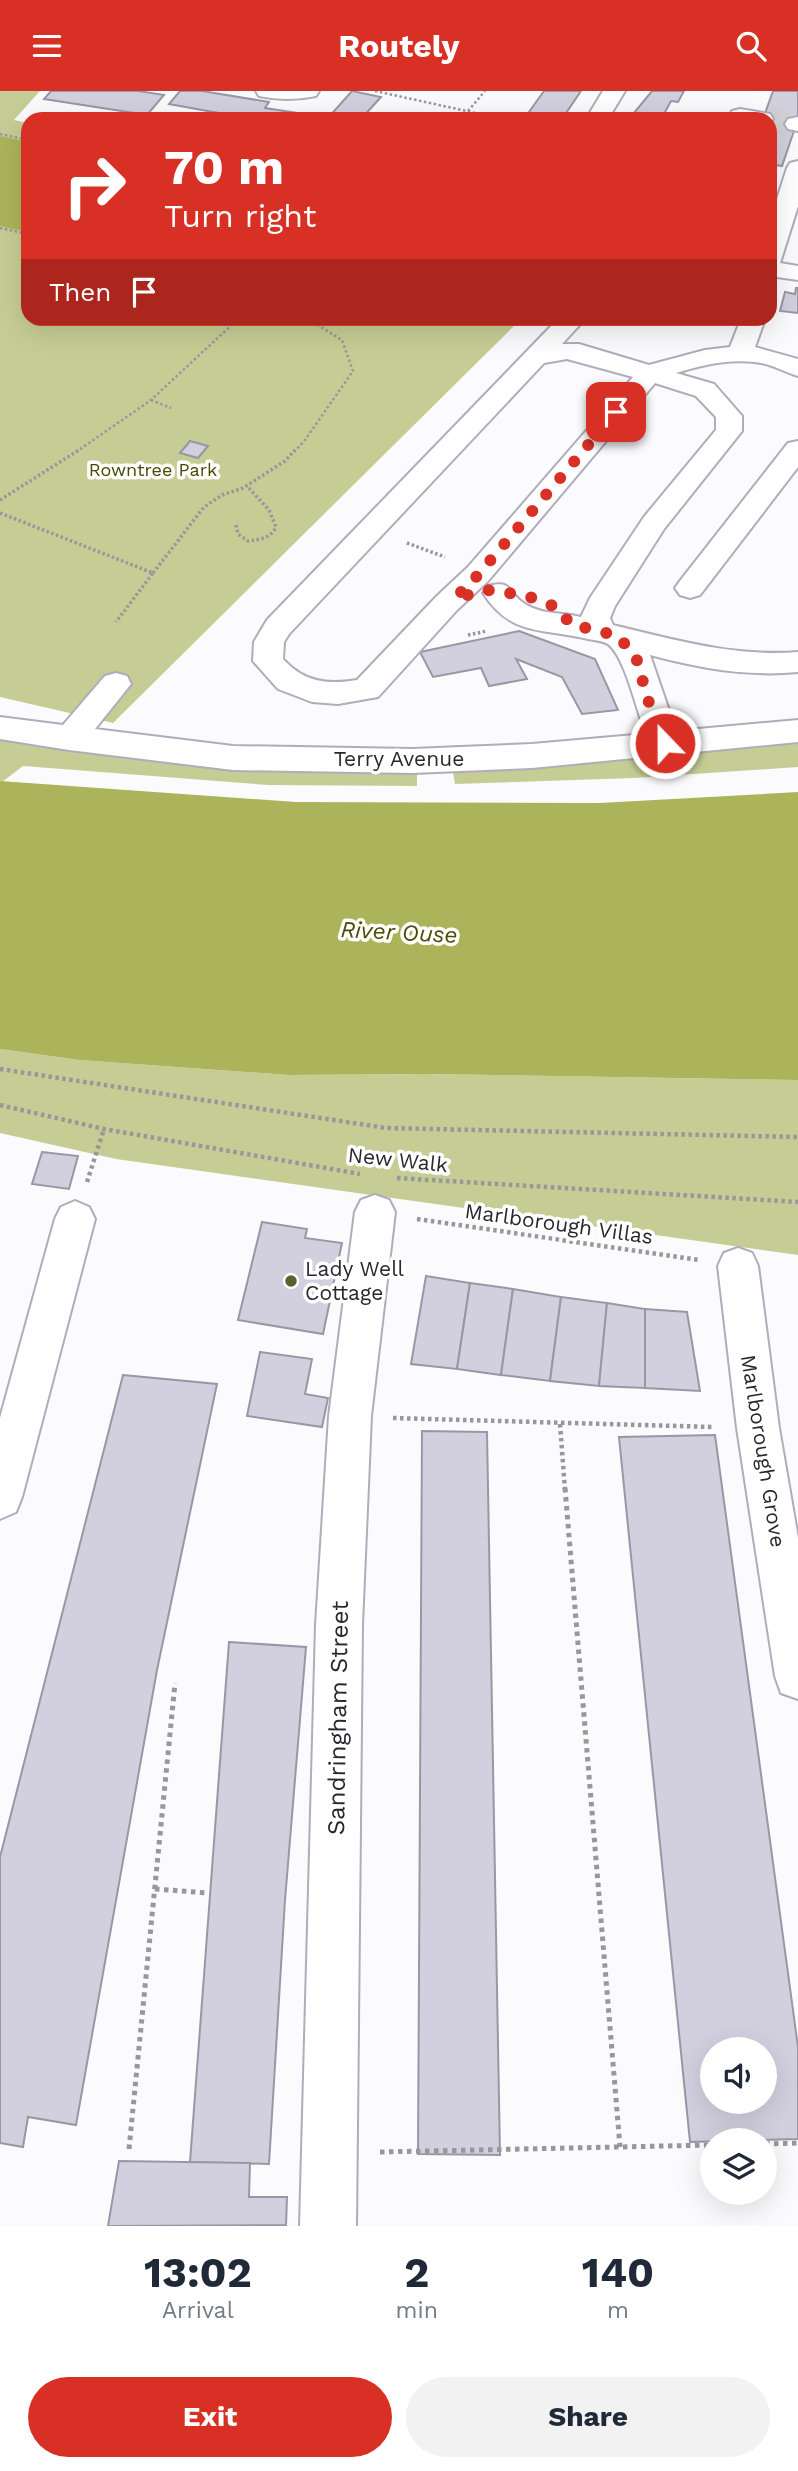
<!DOCTYPE html>
<style>
body{margin:0;font-family:"Work Sans",sans-serif;background:#f2f2f3;color:#1f2937;height:100vh;display:flex;flex-direction:column;font-size:26px;white-space:nowrap}
*{box-sizing:border-box;margin:0}
p{font-size:23px;color:#747a83}
.icon{flex:none;width:38px;height:38px;fill:none;stroke:currentColor;stroke-width:2;stroke-linecap:round;stroke-linejoin:round}
.map{position:relative;height:2135px;overflow:hidden}
.drawer{display:flex;flex-direction:column;background:#fff;flex:1}
.drawer>*{flex:none}
.hud{position:absolute;left:21px;top:21px;width:756px;height:214px;border-radius:21px;box-shadow:0 7px 28px #0002;background:#d93025;color:#fff;overflow:hidden}
.controls{position:absolute;left:700px;top:1946px;display:grid;gap:14px}
.controls a{display:grid;place-items:center;width:77px;height:77px;border-radius:50%;background:#fff;box-shadow:0 7px 28px #0002;font-size:35px}
.pin{position:absolute;display:grid;place-items:center;width:60px;height:60px;color:#fff;margin:-30px;border-radius:14px;box-shadow:0 4px 10px #0006}
.me{position:absolute;width:77px;margin:-38px;rotate:338deg;stroke-linejoin:round;filter:drop-shadow(0 0 5px #0008)}
.turn{display:flex;align-items:center;gap:24px;height:147px;padding:0 28px;font-size:32px}
.turn .icon{width:91px;height:91px;stroke-width:2.5}
.turn b{display:block;font-size:49px;line-height:60px}
.then{display:flex;align-items:center;height:66px;padding:0 28px;background:#0003;gap:14px;font-size:26px}
.eta{display:flex;justify-content:space-evenly;align-items:center;height:119px;text-align:center}
.eta b{font-size:42px;font-weight:700;line-height:49px}
.action{display:flex;gap:14px;margin-top:auto;padding:14px 28px}
.action a{flex:1;height:80px;border-radius:42px;background:#d93025;color:#fff;font-size:28px;font-weight:700;line-height:80px;text-align:center}
.action a+a{background:#f2f2f3;color:#1f2937}
header{display:flex;justify-content:space-between;align-items:center;height:91px;padding:0 28px;background:#d93025;color:#fff;font-size:32px;font-weight:700}
.map>svg:first-child{display:block}
</style>
<header><svg class="icon" aria-label="menu" viewBox="0 0 24 24"><path d="M4 6h16M4 12h16M4 18h16"/></svg>Routely<svg class="icon" aria-label="search" viewBox="0 0 24 24"><circle cx="10" cy="10" r="6"/><path d="M15 15l6 6"/></svg></header>
<div class="map">
<svg width="798" height="2135" viewBox="0 0 798 2135">
<rect width="100%" height="100%" fill="#fbfbfe"/>
<!-- green -->
<g fill="#c6cd94">
<polygon points="0,0 40,0 14,29 28,32 28,228 521,228 113,632 0,606"/>
<polygon points="0,645 417,679 417,695 268,694 23,675 2,691 0,690"/>
<polygon points="798,649 798,676 634,687 455,693 452,676"/>
<polygon points="0,958 79,969 289,984 425,983 798,989 798,1164 116,1068 0,1042"/>
</g>
<!-- water -->
<g fill="#abb45b">
<polygon points="0,45 28,51 28,141 0,135"/>
<polygon points="0,690 296,711 600,712 798,701 798,989 425,983 289,984 79,969 0,958"/>
</g>
<!-- building -->
<g fill="#d2d0df" stroke="#9997a5" stroke-width="2" fill-rule="evenodd">
<polygon points="51,0 138,0 164,4 147,24 44,8"/>
<polygon points="180,0 202,0 269,11 265,17 304,23 300,28 252,28 169,13"/>
<polygon points="352,0 381,6 361,28 327,28"/>
<polygon points="544,0 581,0 562,28 524,28"/>
<polygon points="652,0 684,0 678,11 671,10 664,23 659,22 655,28 629,28"/>
<polygon points="773,0 798,0 798,28 782,75 770,73 770,28 763,28"/>
<polygon points="796,197 798,197 798,222 780,220 785,201 795,203"/>
<polygon points="190,350 208,355 198,367 180,362"/>
<polygon points="519,540 595,568 618,619 582,623 562,586 516,568 527,588 489,595 481,577 433,586 420,561"/>
<polygon points="42,1061 78,1065 69,1098 32,1093"/>
<polygon points="262,1131 307,1138 305,1147 342,1152 323,1243 238,1229"/>
<polygon points="426,1185 470,1192 457,1278 411,1273"/>
<polygon points="470,1192 513,1198 501,1284 457,1278"/>
<polygon points="513,1198 561,1206 550,1290 501,1284"/>
<polygon points="561,1206 607,1212 599,1295 550,1290"/>
<polygon points="607,1212 645,1218 645,1297 599,1295"/>
<polygon points="645,1218 687,1221 700,1300 645,1297"/>
<polygon points="260,1261 312,1268 305,1303 328,1307 322,1336 247,1325"/>
<polygon points="123,1284 217,1293 157,1579 76,2034 28,2026 23,2056 0,2052 0,1766"/>
<polygon points="422,1340 487,1341 500,2064 418,2063"/>
<path d="M715,1344L798,1956V2048L690,2051L619,1346ZM712,1958H765V2011H712Z"/>
<polygon points="229,1551 306,1556 285,1809 269,2073 190,2071"/>
<polygon points="119,2070 250,2072 249,2106 287,2106 286,2134 108,2135"/>
</g>
<g fill="none" stroke-linecap="round" stroke-linejoin="round">
<!-- minor-tunnel -->
<polyline stroke="#d1d1d4" stroke-width="24" stroke-dasharray="24 12" stroke-linecap="butt" points="770,29 796,33"/>
<defs>
<g id="minor">
<path d="M256,0H319L316,5C297,9 278,9 259,5Z"/>
<polygon points="603,0 625,0 608,28 586,28"/>
<polygon points="740,18 770,23 773,28 770,32 770,28 731,28 729,25 732,20"/>
<polygon points="798,26 798,40 788,38 785,33 788,28"/>
<polygon points="798,70 798,115 780,172 798,175 798,189 770,185 770,130 787,77 790,72"/>
<path d="M558,228H585L562,253H579L649,274L705,259L730,256L741,228H765L755,256L798,268V285C787,282 777,276 766,273C736,266 705,273 676,282L714,293L742,325V340L664,438L615,515L610,527L613,534C675,549 734,566 798,561V581C747,586 699,577 650,564L676,640L798,629V651L532,677L412,682L233,679L69,659L0,648V626L63,634L105,585L116,582L127,585L131,593L95,638L233,655L412,658L532,653L646,643C637,622 625,565 608,553C603,550 594,549 588,548C544,537 511,546 483,502L488,495C513,488 508,503 525,513C542,524 562,521 581,526L590,507L644,426L716,339V326L696,305L655,292L488,490L457,519L378,606L338,613L312,611L278,598L253,570L254,551L267,529ZM567,268L633,286L468,476L437,505L357,589C327,594 304,591 283,568L284,551L289,543L544,272Z"/>
<polygon points="798,350 798,376 700,504 690,507 680,504 675,497 680,490 788,352"/>
<polygon points="375,1104 389,1109 395,1121 371,1325 362,1534 356,2135 300,2135 316,1534 329,1325 355,1121 361,1109"/>
<polygon points="75,1110 89,1116 95,1128 22,1406 16,1421 0,1428 0,1327 55,1128 61,1116"/>
<polygon points="738,1157 752,1162 758,1175 779,1337 798,1447 798,1608 781,1602 775,1585 737,1337 718,1175 724,1162"/>
</g>
</defs>
<!-- minor casing -->
<use href="#minor" stroke="#afadbb" stroke-width="4"/>
<!-- path-far3 -->
<g stroke="#98979b" stroke-width="2.5" stroke-dasharray="2.5 2.5" stroke-linecap="butt">
<polyline points="375,0 503,28"/>
<polyline points="468,20 485,0"/>
<polyline points="0,43 28,49"/>
<polyline points="0,137 28,143"/>
<polyline points="151,309 171,317"/>
<polyline points="76,361 151,309 238,228"/>
<polyline points="294,361 305,349 353,280 342,249 308,228"/>
</g>
<!-- path-far2 -->
<g stroke="#98979b" stroke-width="3.5" stroke-dasharray="2.5 2.5" stroke-linecap="butt">
<polyline points="0,409 79,359"/>
<polyline points="0,422 153,482 116,531"/>
<path d="M236,434L238,443L248,450C260,448 270,448 276,436L269,419L247,395"/>
<polyline points="407,452 445,466"/>
<polyline points="153,482 204,416 222,404 243,397 285,370 295,359"/>
<polyline points="468,544 487,540"/>
</g>
<!-- path-far1 -->
<g stroke="#98979b" stroke-width="4.5" stroke-dasharray="3.5 3.5" stroke-linecap="butt">
<polyline points="0,978 386,1037 798,1046"/>
<polyline points="0,1014 104,1038 360,1083"/>
<polyline points="397,1087 798,1111"/>
<polyline points="87,1091 104,1038"/>
<polyline points="417,1128 699,1169"/>
<polyline points="393,1327 713,1336"/>
<polyline points="560,1333 565,1399"/>
</g>
<!-- path -->
<g stroke="#98979b" stroke-width="5" stroke-dasharray="4.5 4.5" stroke-linecap="butt">
<polyline points="565,1397 620,2056"/>
<polyline points="155,1798 208,1802"/>
<polyline points="765,2053 798,2052"/>
<polyline points="129,2058 175,1592"/>
<polyline points="380,2061 712,2054"/>
</g>
<!-- minor -->
<use href="#minor" fill="#fff" fill-rule="evenodd"/>
</g>
<g fill="none" stroke-linecap="round" stroke-linejoin="round">
<!-- route -->
<polyline stroke="#d93025" stroke-width="12" stroke-dasharray="0 21.6" points="616,321 478,484 455,507 490,499 527,505 559,517 570,533 618,545 636,566 648,609 665,652"/>
</g>
<!-- markers -->
<circle fill="#5b602e" stroke="#fff" stroke-width="2.5" cx="291" cy="1190" r="7"/>
<g text-anchor="middle" stroke-width="7" stroke-linejoin="round" paint-order="stroke">
<!-- far-park labels -->
<g font-size="18" fill="#454901" stroke="#fff">
<text x="153" y="385">Rowntree Park</text>
</g>
<!-- street labels -->
<g font-size="21" fill="#28272d" stroke="#fff">
<text x="399" y="675">Terry Avenue</text>
<text transform="translate(398 1069) rotate(6)" y="7">New Walk</text>
<text transform="translate(559 1133) rotate(8)" y="7">Marlborough Villas</text>
<text transform="translate(763 1360) rotate(81)" y="7">Marlborough Grove</text>
</g>
<!-- poi labels -->
<g font-size="21" fill="#28272d" stroke="#fff" text-anchor="start">
<text x="305" y="1185">Lady Well<tspan x="305" dy="24">Cottage</tspan></text>
</g>
<!-- water labels -->
<g font-size="23" font-style="italic" fill="#494d07" stroke="#fff">
<text transform="translate(399 841) rotate(3)" y="8">River Ouse</text>
</g>
<!-- near-street labels -->
<g font-size="24" fill="#28272d" stroke="#fff">
<text transform="translate(338 1627) rotate(-89)" y="8">Sandringham Street</text>
</g>
</g>
</svg>
<div class="controls">
<a><svg class="icon" aria-label="sound" viewBox="0 0 24 24"><path d="M4 9h4l5-4v14l-5-4H4zM17 9q2 3 0 6"/></svg></a>
<a><svg class="icon" aria-label="layers" viewBox="0 0 24 24"><path d="M12 4l9 5-9 5-9-5zM3 14l9 5 9-5"/></svg></a>
</div>
<div class="pin" style="left:616px;top:321px;background:#d93025"><svg class="icon" aria-label="arrive" viewBox="0 0 24 24"><path d="M6 21V4h12l-3 4 3 4H6"/></svg></div>
<svg class="me" style="left:665px;top:652px" viewBox="-20 -20 40 40"><circle r="17" fill="#d93025" stroke="#fff" stroke-width="3"/><path d="M0-11L8 9 0 5-8 9z" fill="#fff"/></svg>
<div class="hud">
<div class="turn"><svg class="icon" aria-label="right" viewBox="0 0 24 24"><path d="M7 20v-9h11M14 6l5 5-5 5"/></svg><div><b>70 m</b>Turn right</div></div>
<div class="then">Then<svg class="icon" aria-label="arrive" viewBox="0 0 24 24"><path d="M6 21V4h12l-3 4 3 4H6"/></svg></div>
</div>
</div>
<section class="drawer">
<div class="eta">
<div><b>13:02</b><p>Arrival</p></div>
<div><b>2</b><p>min</p></div>
<div><b>140</b><p>m</p></div>
</div>
<div class="action"><a>Exit</a><a>Share</a></div>
</section>
